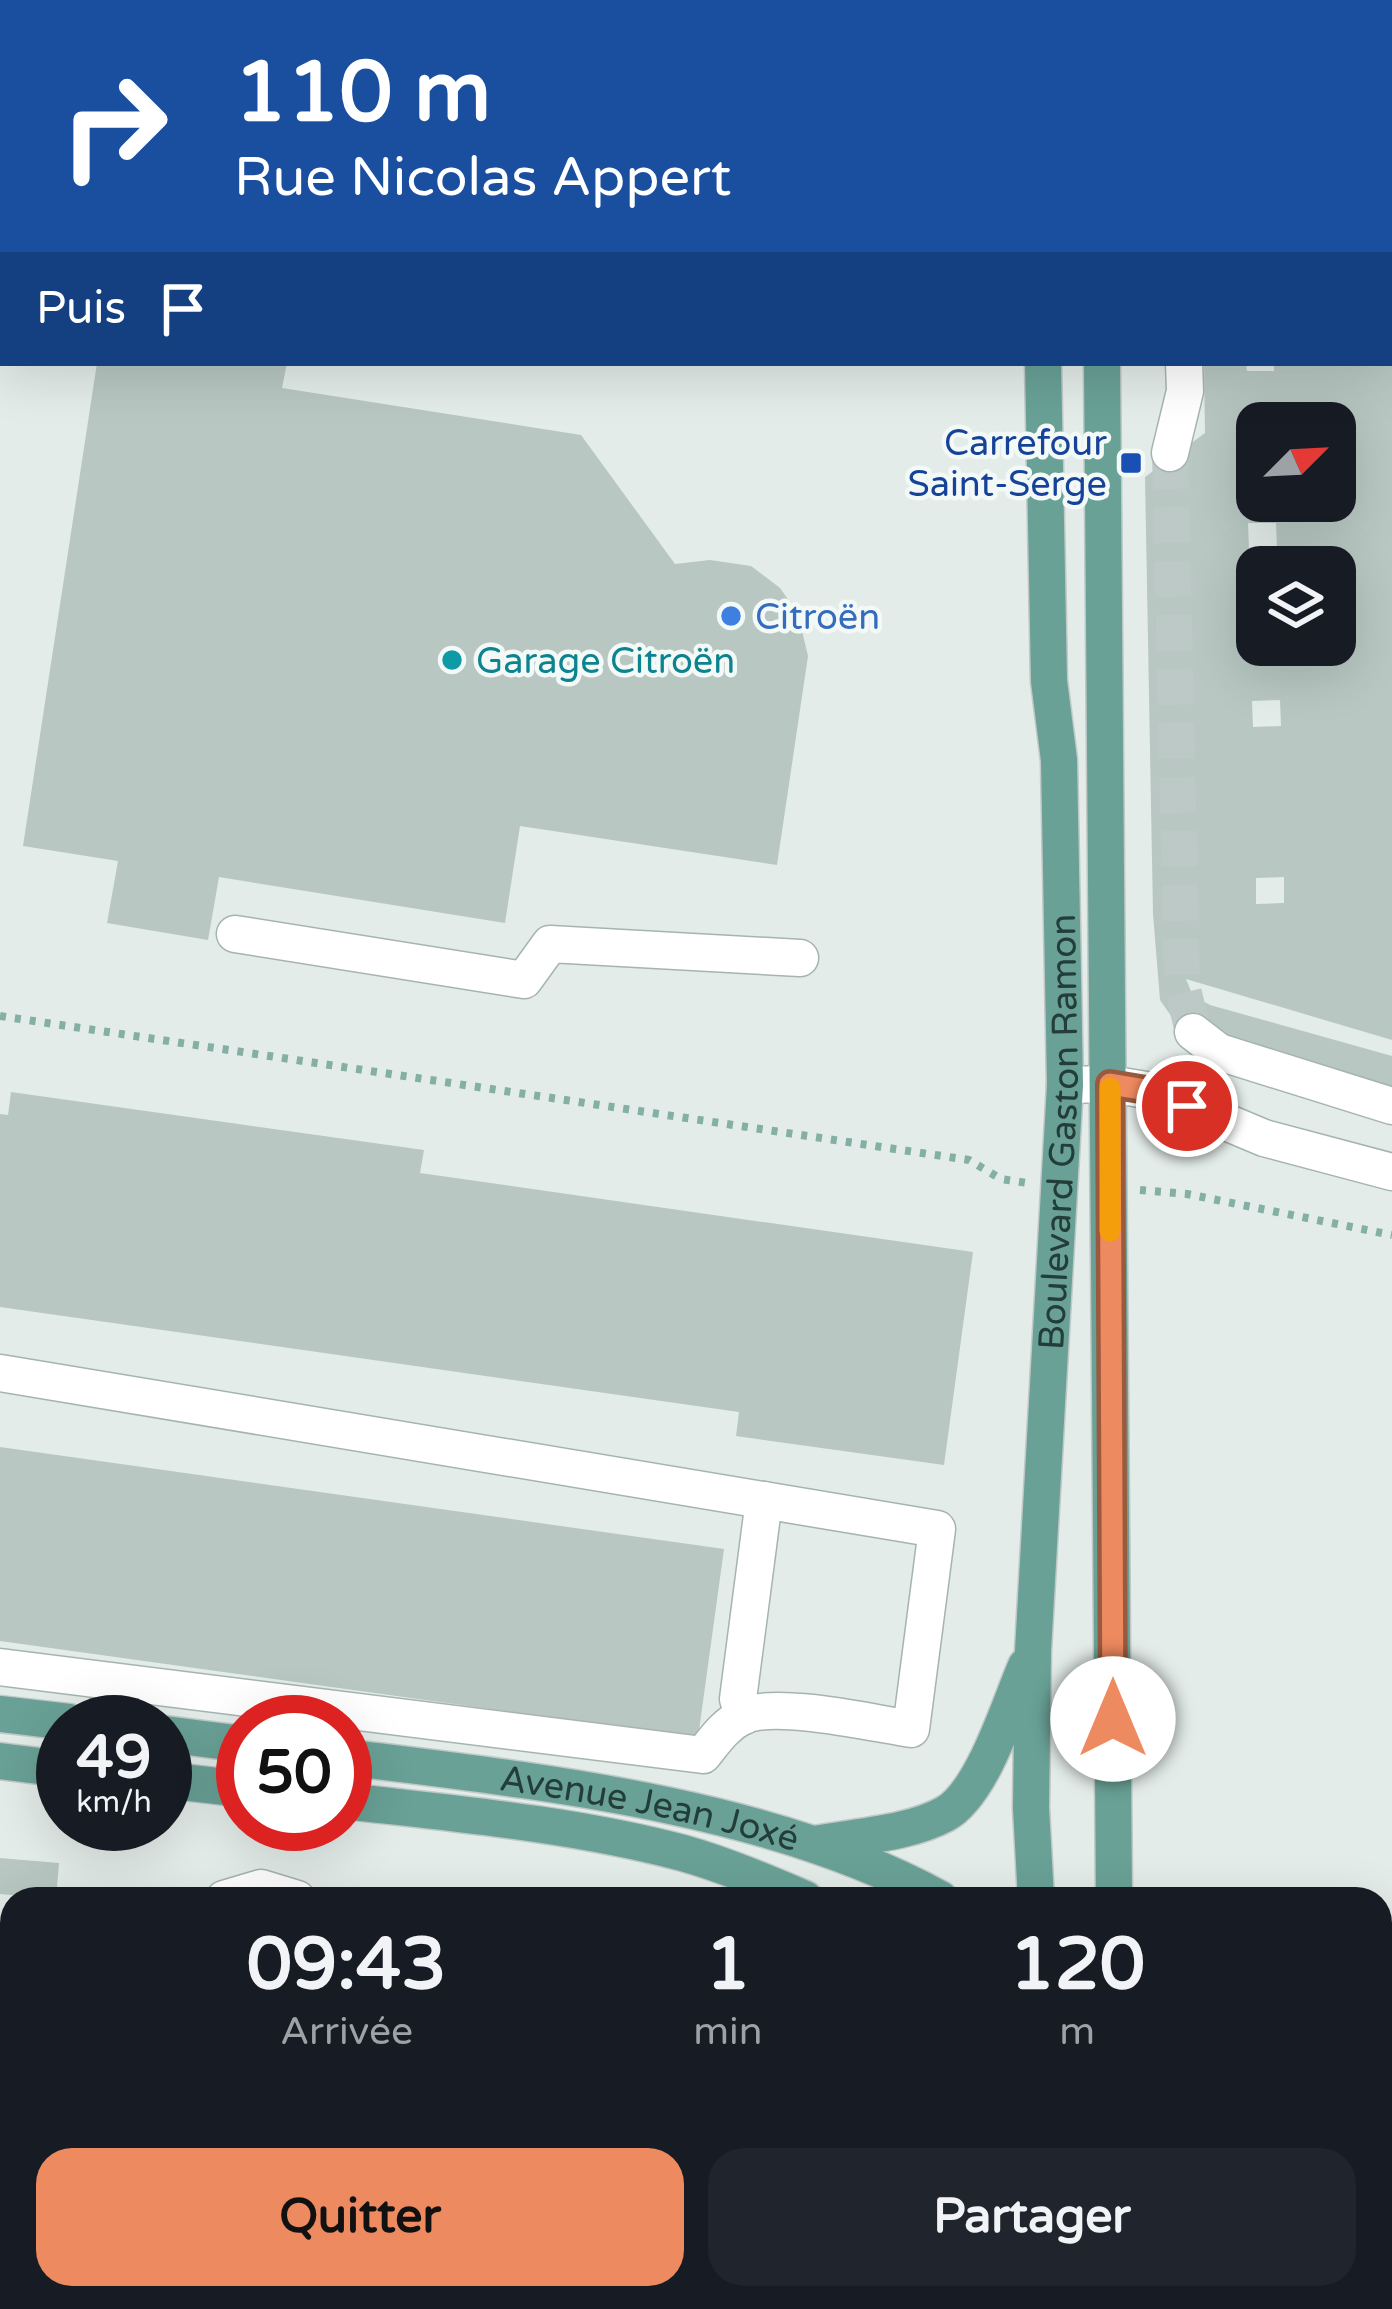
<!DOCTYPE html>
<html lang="fr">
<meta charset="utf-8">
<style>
body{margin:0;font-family:"Varela Round",sans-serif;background:#20242c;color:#f1f3f6;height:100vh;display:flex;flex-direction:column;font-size:45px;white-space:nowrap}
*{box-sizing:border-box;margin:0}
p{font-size:39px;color:#9ea1a6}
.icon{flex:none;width:66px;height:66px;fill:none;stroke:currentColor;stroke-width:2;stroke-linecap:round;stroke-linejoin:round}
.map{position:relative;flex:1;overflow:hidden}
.sheet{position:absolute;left:0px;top:1887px;width:1392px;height:423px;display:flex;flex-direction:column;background:#171b24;border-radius:36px 36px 0 0;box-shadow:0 12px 48px #0002}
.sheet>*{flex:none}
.hud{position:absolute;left:0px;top:0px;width:1392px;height:366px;box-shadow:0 12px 48px #0002;background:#1a4fa0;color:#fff;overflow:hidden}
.needle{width:78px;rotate:66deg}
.controls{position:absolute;left:1236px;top:402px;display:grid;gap:24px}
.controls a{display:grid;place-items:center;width:120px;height:120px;border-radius:24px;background:#171b24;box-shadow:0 12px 48px #0002;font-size:60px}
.speed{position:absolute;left:36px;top:1695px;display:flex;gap:24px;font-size:60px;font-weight:700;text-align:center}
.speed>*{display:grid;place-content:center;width:156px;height:156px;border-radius:50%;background:#171b24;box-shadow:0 12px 48px #0002;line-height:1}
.speed small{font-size:30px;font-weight:400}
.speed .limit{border:18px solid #d22;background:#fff;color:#111}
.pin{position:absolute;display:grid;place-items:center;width:102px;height:102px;color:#fff;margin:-51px;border:6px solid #fff;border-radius:50%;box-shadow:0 3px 12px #0007}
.me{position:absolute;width:132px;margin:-66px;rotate:0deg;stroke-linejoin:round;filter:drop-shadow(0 0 9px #0008)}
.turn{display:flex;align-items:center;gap:42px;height:252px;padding:0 36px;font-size:54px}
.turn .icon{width:156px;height:156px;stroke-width:2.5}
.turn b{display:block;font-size:84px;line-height:102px}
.then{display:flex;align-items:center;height:114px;padding:0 36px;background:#0003;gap:24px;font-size:45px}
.eta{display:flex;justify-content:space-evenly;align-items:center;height:204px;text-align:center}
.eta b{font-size:72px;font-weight:800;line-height:84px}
.primary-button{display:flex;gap:24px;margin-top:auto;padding:24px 36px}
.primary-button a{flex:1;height:138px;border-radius:36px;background:#ee8a5f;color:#111;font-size:48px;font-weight:800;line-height:138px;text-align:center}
.primary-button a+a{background:#20242c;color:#f1f3f6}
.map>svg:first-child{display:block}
</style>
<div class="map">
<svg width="1392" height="2309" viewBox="0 0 1392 2309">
<rect width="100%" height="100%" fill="#e3ece9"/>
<!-- building -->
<g fill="#b8c7c2" fill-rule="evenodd">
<polygon points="97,363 287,363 282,388 581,435 675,564 710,560 751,566 780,588 798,614 808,656 777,865 520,826 505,923 219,877 208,940 107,923 118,861 23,846"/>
<path d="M1204,363H1246L1247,371H1274V363H1392V1040L1186,979L1193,996L1210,1005L1392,1056V1092L1199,1035L1176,1023L1160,1000L1153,914L1145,477L1205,433ZM1257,423H1335V501H1257ZM1248,523H1276L1277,549H1249ZM1257,567H1335V645H1257ZM1280,700L1281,726L1253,727L1252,701ZM1284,877V903L1256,904V878Z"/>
<polygon points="11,1092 424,1150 420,1173 973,1252 944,1465 736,1436 739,1412 0,1307 0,1114 8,1115"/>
<polygon points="0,1447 724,1549 698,1738 0,1641"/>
<polygon points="0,1858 59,1863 56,1899 0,1894"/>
<polygon points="1380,1929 1392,1931 1392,2038 1380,2035"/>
</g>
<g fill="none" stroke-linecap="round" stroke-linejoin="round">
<!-- minor-tunnel -->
<g stroke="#bdc9c6" stroke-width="36" stroke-dasharray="36 18" stroke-linecap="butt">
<polyline points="1160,0 1160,3"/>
<polyline points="1170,453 1182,985 1193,1032"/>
</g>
<defs>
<g id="minor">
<polyline points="0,148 3,148"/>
<polyline points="1170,453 1185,391 1184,363"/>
<polyline points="235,934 524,980 550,944 800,958"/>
<polyline points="1193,1032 1219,1052 1392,1106"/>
<polyline points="1065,1085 1110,1084 1152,1091 1264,1138 1392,1172"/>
<path d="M0,1373L937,1529L911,1729C872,1723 777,1701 743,1716C725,1725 715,1740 703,1755L0,1667"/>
<polyline points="744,1716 738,1699 764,1500"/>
<polyline points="224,1899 261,1888 297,1899"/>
<polyline points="0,1989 12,1992"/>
</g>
<g id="major">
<polyline points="1037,0 1037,3"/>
<polyline points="1105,3 1105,0"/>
<polyline points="1102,363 1114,1899"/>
<polyline points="0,1714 69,1722"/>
<polyline points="165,1734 243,1744"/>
<path id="s1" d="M345,1757C536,1781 770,1805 940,1899"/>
<polyline points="0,1761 63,1769"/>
<polyline points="165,1780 243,1789"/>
<path d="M345,1801C458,1814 573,1824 683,1853C725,1865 765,1882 805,1899"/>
<path d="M816,1844C857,1836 908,1834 945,1814C983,1793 1009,1705 1026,1666"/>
<path id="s2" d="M1036,1899L1031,1808L1033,1651L1065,1085L1059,760L1049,681L1043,363"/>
<polyline points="1380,2225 1392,2235"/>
<polyline points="1380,2286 1392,2294"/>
<polyline points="1116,2298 1125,2309"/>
<polyline points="1063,2309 1063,2298"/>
<polyline points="1287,2309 1294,2298"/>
</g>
</defs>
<!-- minor casing -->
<use href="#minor" stroke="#a6b4b0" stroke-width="39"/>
<!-- major casing -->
<use href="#major" stroke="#c1c9c7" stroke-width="39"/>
<!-- path -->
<g stroke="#84afa4" stroke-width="8" stroke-dasharray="6 9" stroke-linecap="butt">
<polyline points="0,1016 969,1160 1001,1179 1027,1183"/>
<polyline points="1140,1190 1187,1194 1392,1235"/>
</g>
<!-- minor -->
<use href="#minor" stroke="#fff" stroke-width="36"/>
<!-- major -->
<use href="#major" stroke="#69a196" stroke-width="36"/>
</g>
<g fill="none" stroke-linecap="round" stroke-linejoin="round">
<defs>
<polyline id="route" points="1113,1719 1110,1084 1152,1091 1187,1106"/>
</defs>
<!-- route casing -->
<use href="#route" stroke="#9b5a3e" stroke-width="30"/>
<!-- route -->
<use href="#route" stroke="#ee8a5f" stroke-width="21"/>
<!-- slow -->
<polyline stroke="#f59e0b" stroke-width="21" points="1110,1088 1110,1231"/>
</g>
<!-- markers -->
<rect fill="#1a4fb4" stroke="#f3f9f6" stroke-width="4.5" x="1119" y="451" width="24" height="24" rx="6"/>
<circle fill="#3f7fe0" stroke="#f3f9f6" stroke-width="4.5" cx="731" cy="616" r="12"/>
<circle fill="#0f9aa8" stroke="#f3f9f6" stroke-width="4.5" cx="452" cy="660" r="12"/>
<g text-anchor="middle" stroke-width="9" stroke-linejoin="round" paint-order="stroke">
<!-- transit labels -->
<g font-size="36" fill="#164399" stroke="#f3f9f6" text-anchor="end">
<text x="1107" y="455">Carrefour<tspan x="1107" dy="41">Saint-Serge</tspan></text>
</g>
<!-- shop labels -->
<g font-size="36" fill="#366cbe" stroke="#f3f9f6" text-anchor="start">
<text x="755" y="629">Citroën</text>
</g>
<!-- culture labels -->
<g font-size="36" fill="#0d838f" stroke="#f3f9f6" text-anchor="start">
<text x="476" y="673">Garage Citroën</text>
</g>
<!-- street labels -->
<g font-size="36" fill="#233d38" stroke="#f3f9f6">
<text dy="13" stroke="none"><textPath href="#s2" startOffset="768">Boulevard Gaston Ramon</textPath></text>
<text dy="13" stroke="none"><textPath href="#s1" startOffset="309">Avenue Jean Joxé</textPath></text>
</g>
</g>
</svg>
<div class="controls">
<a><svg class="needle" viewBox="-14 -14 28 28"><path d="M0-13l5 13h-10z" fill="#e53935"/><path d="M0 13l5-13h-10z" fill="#9ea1a6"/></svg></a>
<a><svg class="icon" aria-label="layers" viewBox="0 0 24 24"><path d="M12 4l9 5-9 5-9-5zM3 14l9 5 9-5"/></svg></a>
</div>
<div class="speed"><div>49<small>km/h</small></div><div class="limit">50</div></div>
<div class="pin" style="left:1187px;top:1106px;background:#d93025"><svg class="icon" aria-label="arrive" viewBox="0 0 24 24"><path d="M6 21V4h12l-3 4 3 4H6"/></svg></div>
<svg class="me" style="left:1113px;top:1719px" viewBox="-20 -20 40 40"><circle r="19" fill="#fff"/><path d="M0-13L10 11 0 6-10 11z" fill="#ee8a5f"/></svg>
<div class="hud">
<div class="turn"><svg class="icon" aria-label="right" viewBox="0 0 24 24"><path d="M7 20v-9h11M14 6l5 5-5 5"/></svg><div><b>110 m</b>Rue Nicolas Appert</div></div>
<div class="then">Puis<svg class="icon" aria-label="arrive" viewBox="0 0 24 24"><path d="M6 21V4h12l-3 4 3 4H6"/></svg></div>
</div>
<section class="sheet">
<div class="eta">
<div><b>09:43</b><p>Arrivée</p></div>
<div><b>1</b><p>min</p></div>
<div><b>120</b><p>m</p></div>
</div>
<div class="primary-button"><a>Quitter</a><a>Partager</a></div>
</section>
</div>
